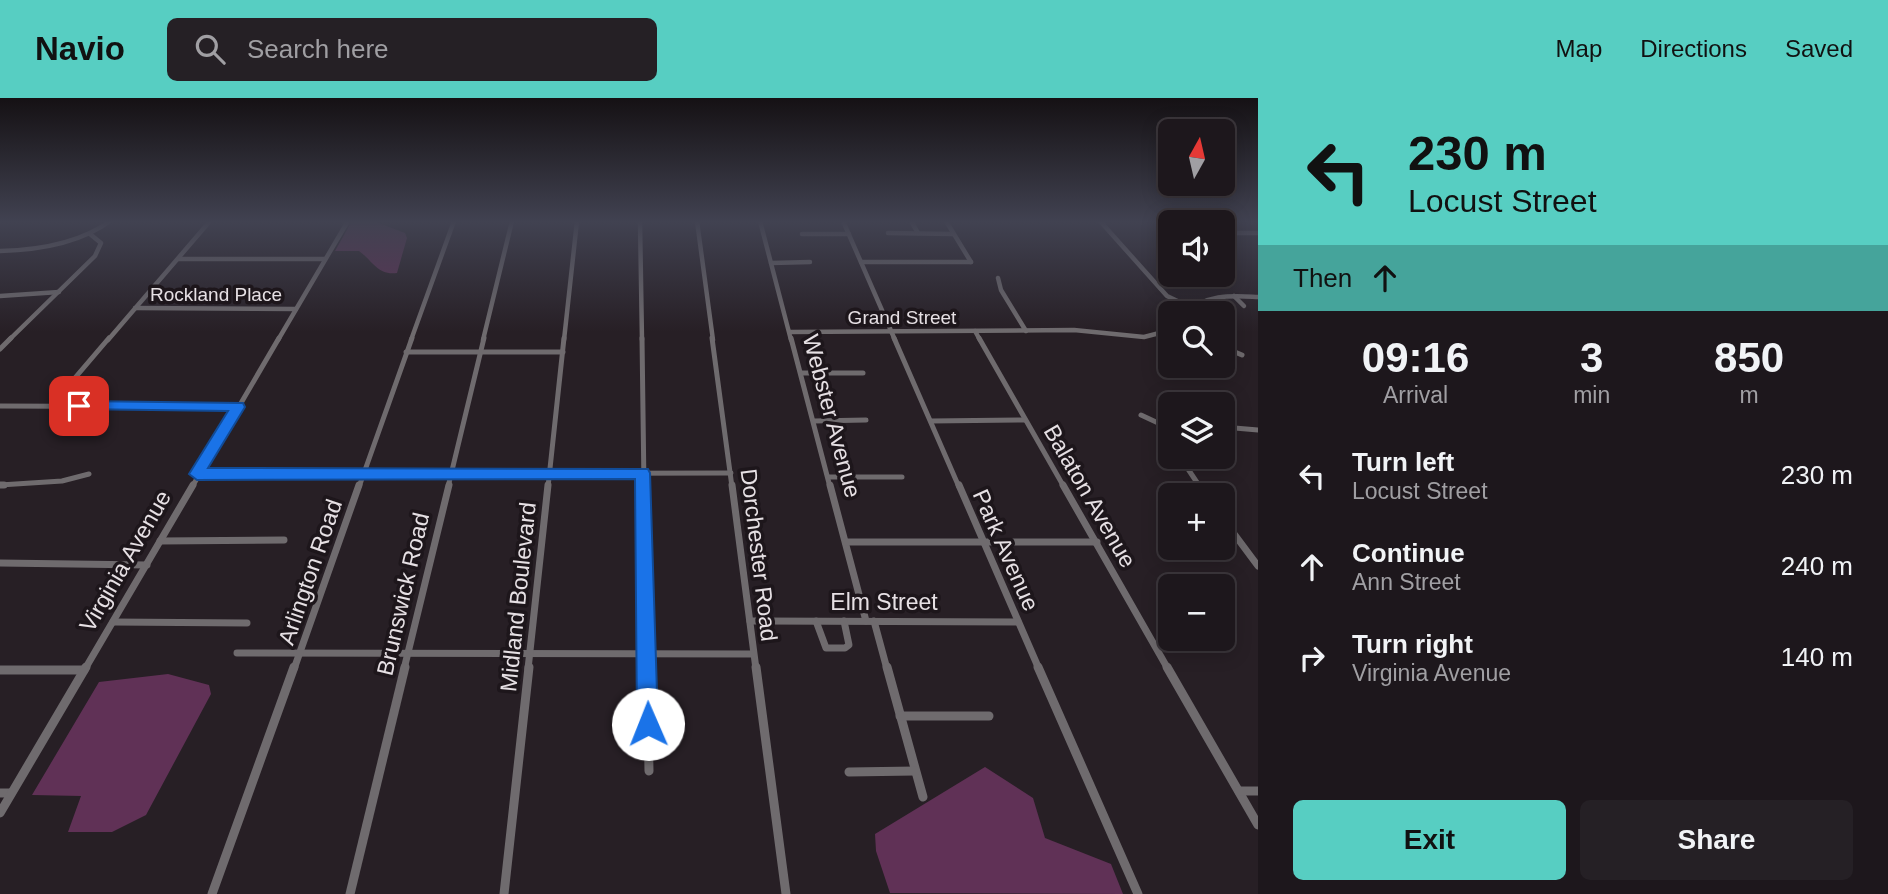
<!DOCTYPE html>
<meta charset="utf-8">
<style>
body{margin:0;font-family:Arial,sans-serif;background:#252025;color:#f1f3f6;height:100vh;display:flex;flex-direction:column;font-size:26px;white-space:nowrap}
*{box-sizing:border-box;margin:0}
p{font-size:23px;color:#a09fa3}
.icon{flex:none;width:38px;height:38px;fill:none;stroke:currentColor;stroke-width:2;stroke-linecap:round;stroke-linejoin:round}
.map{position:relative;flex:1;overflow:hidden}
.side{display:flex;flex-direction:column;background:#1d171c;width:630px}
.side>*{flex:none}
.banner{background:#57cec2;color:#111;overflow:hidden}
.needle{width:46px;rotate:8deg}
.tools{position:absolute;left:1158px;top:21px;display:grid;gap:14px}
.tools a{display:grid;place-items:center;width:77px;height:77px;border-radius:10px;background:#1d171c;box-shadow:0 4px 18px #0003,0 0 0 2px #3b363b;font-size:35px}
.pin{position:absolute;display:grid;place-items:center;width:60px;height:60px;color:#fff;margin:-30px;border-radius:14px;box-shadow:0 4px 10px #0006}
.me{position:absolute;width:77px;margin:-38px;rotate:359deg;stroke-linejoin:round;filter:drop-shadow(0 0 5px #0008)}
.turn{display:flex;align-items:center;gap:24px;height:147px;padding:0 35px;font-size:32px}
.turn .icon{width:91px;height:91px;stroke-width:2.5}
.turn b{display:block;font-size:49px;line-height:60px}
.then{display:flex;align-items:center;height:66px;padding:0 35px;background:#0003;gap:14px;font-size:26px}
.eta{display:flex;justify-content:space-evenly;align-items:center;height:119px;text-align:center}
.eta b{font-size:42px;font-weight:600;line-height:49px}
.cta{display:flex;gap:14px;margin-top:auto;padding:14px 35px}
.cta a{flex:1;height:80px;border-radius:10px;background:#57cec2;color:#111;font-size:28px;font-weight:600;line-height:80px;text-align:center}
.cta a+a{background:#252025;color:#f1f3f6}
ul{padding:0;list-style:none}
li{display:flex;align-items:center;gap:21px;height:91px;padding:0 35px}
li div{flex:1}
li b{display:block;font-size:26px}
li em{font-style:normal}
header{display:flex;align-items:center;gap:42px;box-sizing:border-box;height:98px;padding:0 35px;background:#57cec2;color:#111}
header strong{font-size:33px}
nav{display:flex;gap:38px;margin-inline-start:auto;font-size:24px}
.search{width:490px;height:63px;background:#252025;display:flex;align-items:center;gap:18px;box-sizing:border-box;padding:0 24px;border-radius:10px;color:#a09fa3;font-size:26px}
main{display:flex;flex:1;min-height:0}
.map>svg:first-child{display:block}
</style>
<header>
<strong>Navio</strong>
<div class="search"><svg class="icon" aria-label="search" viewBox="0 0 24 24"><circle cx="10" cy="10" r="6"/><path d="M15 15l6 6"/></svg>Search here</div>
<nav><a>Map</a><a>Directions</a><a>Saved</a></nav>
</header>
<main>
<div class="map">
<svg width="1258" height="796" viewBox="0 0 1258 796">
<rect width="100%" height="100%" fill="#271f25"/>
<!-- green -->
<g fill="#603156">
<path d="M352,123L376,124L405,135L407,140L397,175C378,178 372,162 359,153H335Z"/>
<polygon points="168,576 209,587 211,596 146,717 112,734 68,734 81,698 32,697 99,584"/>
<polygon points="985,669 1033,700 1045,740 1111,766 1123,796 890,795 876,753 875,736"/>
</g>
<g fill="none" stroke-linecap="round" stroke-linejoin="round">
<!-- minor-far3 -->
<g stroke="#6f6b6e" stroke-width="4.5">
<polyline points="640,123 642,242"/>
<polyline points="697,123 713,242"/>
<polyline points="760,123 791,242"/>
<polyline points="843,123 895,242"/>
<polyline points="911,123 918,135"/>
<polyline points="946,123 971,164"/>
<polyline points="1100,123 1167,198 1192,210"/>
<polyline points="888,135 953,136"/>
<polyline points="1223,135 1258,135"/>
<polyline points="802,136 849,136"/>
<path d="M0,153C38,152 79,146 110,123"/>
<polyline points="178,161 325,161"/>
<polyline points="861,164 971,164"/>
<polyline points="771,165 810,164"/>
<polyline points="998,180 1001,192 1026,233"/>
<polyline points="0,198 59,194"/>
<polyline points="1234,198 1244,208"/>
<polyline points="135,210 296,211"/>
<path d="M1189,215C1206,195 1234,198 1258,199"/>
<polyline points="975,233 980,242"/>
<polyline points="790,234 1074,232 1144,239 1171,232"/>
<polyline points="9,242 95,158 101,145 90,136"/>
<polyline points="108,242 210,123"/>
<polyline points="278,242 348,123"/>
<polyline points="411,242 454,123"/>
<polyline points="483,242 512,123"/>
<polyline points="564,242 577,123"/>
</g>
<!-- minor-far2 -->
<g stroke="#6f6b6e" stroke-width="5">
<polyline points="642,240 644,389"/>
<polyline points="712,240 732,389"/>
<polyline points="791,240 830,389"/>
<polyline points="894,240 959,389"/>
<polyline points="979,240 1064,389"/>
<polyline points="1223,249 1242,257"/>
<polyline points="0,251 11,240"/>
<polyline points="406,254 563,254"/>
<polyline points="802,275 863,275"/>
<polyline points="0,308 238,309"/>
<polyline points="51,308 109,240"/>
<polyline points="1141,317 1171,331"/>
<polyline points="814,323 866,322"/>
<polyline points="931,323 1025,322"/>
<polyline points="1223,329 1258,332"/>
<polyline points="1180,359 1200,389"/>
<polyline points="197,376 731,375"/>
<polyline points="829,379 902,379"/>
<polyline points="0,387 62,383 89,376"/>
<polyline points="192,389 279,240"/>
<polyline points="359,389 412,240"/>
<polyline points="448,389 484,240"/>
<polyline points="548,389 564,240"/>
</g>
<!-- minor-far1 -->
<g stroke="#6f6b6e" stroke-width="7">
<polyline points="0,387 4,387"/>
<polyline points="644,387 647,571"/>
<polyline points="732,387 756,571"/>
<polyline points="830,387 866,523"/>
<polyline points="959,387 1039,571"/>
<polyline points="1063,387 1168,571"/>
<polyline points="1199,387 1206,397"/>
<polyline points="1223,421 1258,468"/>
<polyline points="160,443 284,442"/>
<polyline points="846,444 1097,444"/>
<polyline points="0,465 147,467"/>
<polyline points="750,523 1018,524"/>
<polyline points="816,523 826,550 845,550 849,547 844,523"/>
<polyline points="874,523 887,571"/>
<polyline points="113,524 247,525"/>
<polyline points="237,555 753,556"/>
<polyline points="85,571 193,387"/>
<polyline points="294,571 359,387"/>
<polyline points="404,571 449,387"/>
<polyline points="528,571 548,387"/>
</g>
<!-- minor -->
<g stroke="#6f6b6e" stroke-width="9">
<polyline points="647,569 649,673"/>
<polyline points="756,569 786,796"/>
<polyline points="887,569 923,699"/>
<polyline points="1038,569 1138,796"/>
<polyline points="1167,569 1258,727"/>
<polyline points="0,572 84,572"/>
<polyline points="900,618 989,618"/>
<polyline points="849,674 915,673"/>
<polyline points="1239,693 1258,693"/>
<polyline points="0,695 11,695"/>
<polyline points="0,715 86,569"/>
<polyline points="212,796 294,569"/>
<polyline points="350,796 405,569"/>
<polyline points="504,796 529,569"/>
</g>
</g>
<!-- sky -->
<linearGradient id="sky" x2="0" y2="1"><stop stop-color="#151114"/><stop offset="0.53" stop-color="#414251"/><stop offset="1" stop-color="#414251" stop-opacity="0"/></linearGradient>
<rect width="1258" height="234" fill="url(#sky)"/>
<!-- route -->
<polygon fill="#1a73e8" stroke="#114b97" stroke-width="2" points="79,303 243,305 245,309 208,370 648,371 650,375 658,626 655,633 648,636 640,633 637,626 635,381 197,382 189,376 228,313 74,311 74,305"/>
<g text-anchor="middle" stroke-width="7" stroke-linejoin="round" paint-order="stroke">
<!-- far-street labels -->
<g font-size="19" fill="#e6e0e4" stroke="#1d161b">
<text x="216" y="203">Rockland Place</text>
<text x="902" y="226">Grand Street</text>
</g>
<!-- street labels -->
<g font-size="23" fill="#e6e0e4" stroke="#1d161b">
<text transform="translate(832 318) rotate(75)" y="8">Webster Avenue</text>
<text transform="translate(1090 398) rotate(60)" y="8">Balaton Avenue</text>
<text transform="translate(1006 452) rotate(66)" y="8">Park Avenue</text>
<text transform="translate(759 457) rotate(83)" y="8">Dorchester Road</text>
<text transform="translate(125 463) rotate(-60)" y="8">Virginia Avenue</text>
<text transform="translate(310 474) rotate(-71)" y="8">Arlington Road</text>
<text transform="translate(403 496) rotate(-77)" y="8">Brunswick Road</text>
<text transform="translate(518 499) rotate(-84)" y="8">Midland Boulevard</text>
<text x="884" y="512">Elm Street</text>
</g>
</g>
</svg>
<div class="tools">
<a><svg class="needle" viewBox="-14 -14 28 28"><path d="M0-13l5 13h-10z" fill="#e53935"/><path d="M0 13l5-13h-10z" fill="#a09fa3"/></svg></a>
<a><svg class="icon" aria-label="sound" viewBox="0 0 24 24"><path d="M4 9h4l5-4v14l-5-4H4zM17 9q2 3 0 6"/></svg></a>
<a><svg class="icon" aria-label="search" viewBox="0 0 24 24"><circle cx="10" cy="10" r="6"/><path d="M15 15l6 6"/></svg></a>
<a><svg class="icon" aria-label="layers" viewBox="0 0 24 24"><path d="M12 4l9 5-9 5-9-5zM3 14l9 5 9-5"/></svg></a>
<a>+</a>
<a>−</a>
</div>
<div class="pin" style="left:79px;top:308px;background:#d93025"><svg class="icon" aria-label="arrive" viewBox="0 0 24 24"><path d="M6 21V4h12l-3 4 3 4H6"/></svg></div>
<svg class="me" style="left:648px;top:626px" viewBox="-20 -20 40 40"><circle r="19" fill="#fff"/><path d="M0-13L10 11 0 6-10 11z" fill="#1a73e8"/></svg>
</div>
<section class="side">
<div class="banner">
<div class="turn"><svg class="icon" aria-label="left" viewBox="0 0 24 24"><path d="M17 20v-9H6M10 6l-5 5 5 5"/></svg><div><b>230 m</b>Locust Street</div></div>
<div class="then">Then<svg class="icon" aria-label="ahead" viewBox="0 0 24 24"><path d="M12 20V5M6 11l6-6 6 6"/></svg></div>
</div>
<div class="eta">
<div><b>09:16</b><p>Arrival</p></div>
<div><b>3</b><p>min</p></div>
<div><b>850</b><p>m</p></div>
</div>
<ul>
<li><svg class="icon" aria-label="left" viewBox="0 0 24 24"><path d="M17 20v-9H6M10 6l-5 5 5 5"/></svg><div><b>Turn left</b><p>Locust Street</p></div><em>230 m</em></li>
<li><svg class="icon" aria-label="ahead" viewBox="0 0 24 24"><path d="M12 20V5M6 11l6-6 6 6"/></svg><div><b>Continue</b><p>Ann Street</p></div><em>240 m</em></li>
<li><svg class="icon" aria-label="right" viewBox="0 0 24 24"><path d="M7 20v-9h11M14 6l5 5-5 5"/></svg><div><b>Turn right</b><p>Virginia Avenue</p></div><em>140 m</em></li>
</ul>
<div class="cta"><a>Exit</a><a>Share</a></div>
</section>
</main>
